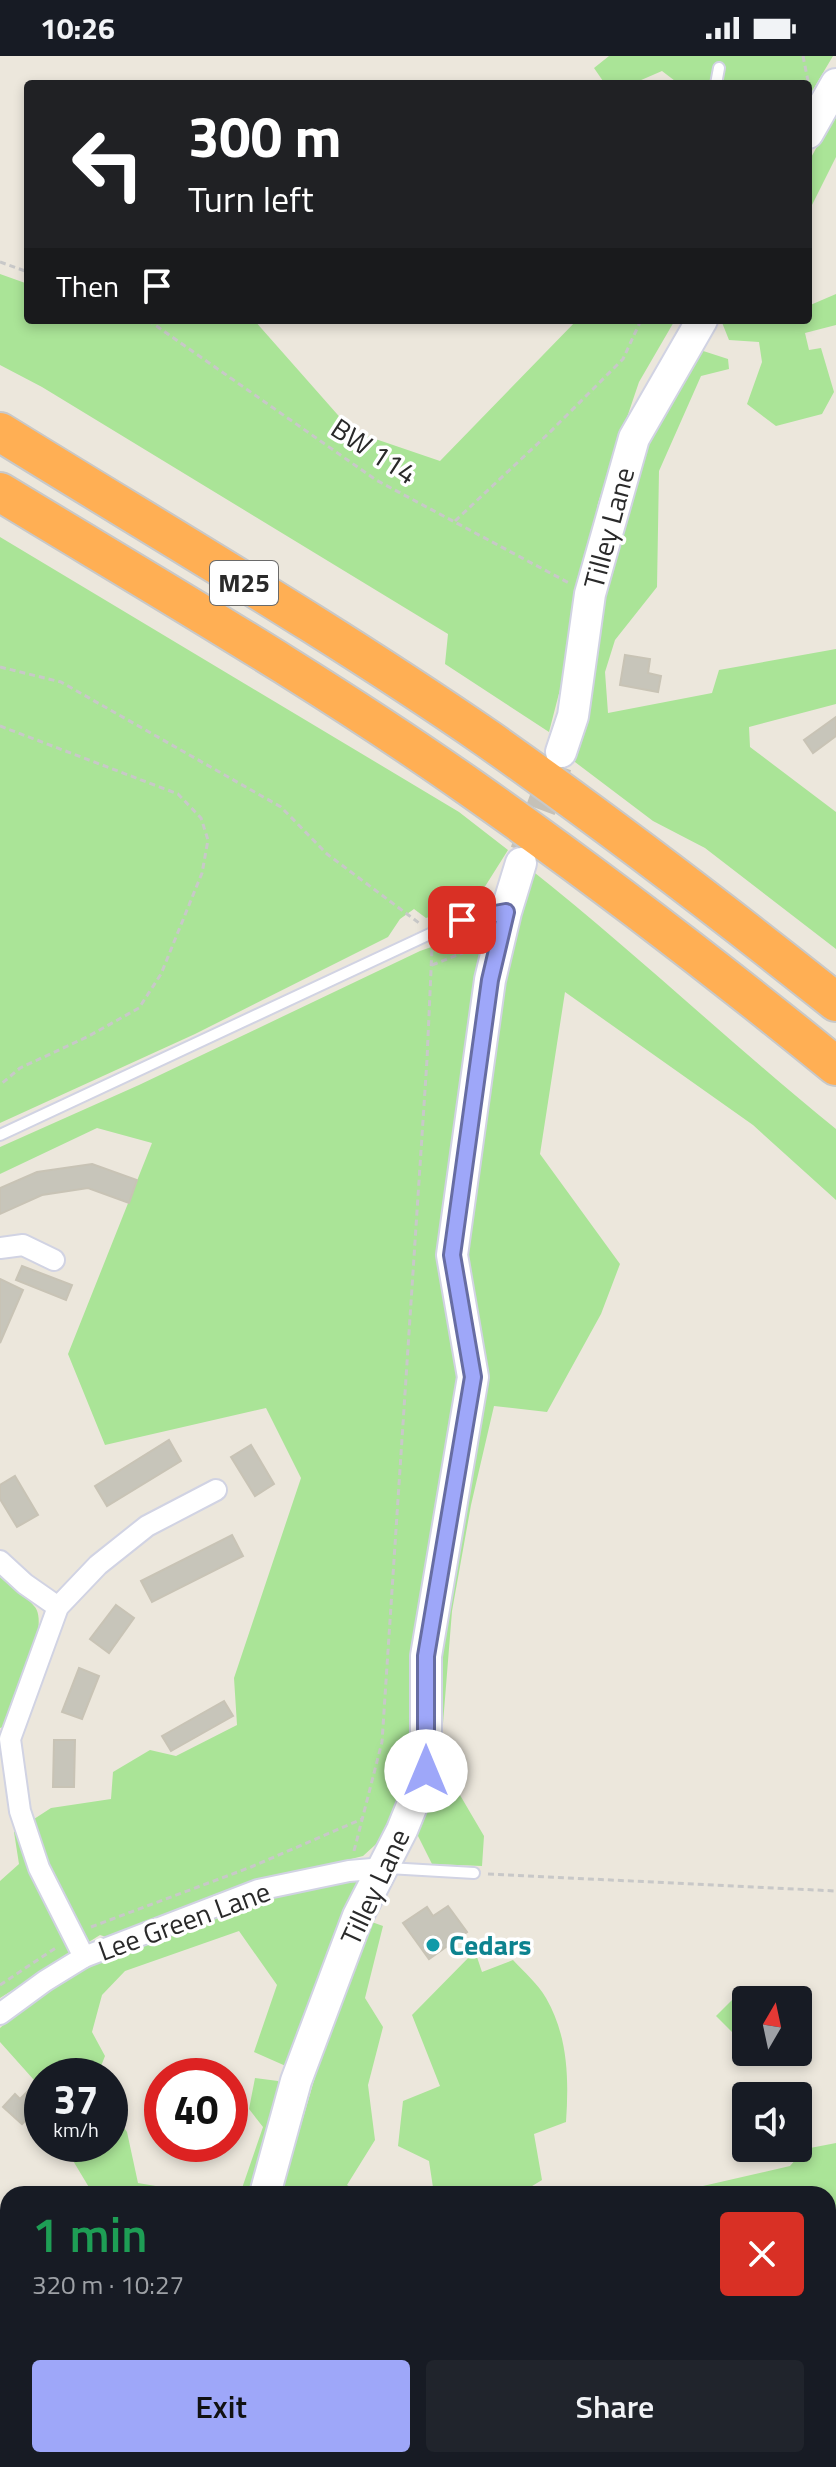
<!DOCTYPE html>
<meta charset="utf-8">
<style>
body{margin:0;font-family:"Titillium Web",sans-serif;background:#20242c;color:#f1f3f6;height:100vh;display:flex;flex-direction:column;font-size:30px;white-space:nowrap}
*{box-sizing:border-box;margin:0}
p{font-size:26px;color:#9ea1a6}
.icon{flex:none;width:44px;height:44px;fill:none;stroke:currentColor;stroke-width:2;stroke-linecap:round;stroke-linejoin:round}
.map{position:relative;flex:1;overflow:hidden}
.drawer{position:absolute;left:0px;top:2130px;width:836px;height:282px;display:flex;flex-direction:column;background:#171b24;border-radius:24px 24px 0 0;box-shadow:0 4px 12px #0003}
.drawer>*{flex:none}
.hud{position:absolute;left:24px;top:24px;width:788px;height:244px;border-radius:8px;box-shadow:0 4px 12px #0003;background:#202124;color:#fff;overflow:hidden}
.needle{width:52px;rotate:9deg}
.fabs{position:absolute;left:732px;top:1930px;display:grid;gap:16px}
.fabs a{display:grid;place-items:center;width:80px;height:80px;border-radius:8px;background:#171b24;box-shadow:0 4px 12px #0003;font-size:40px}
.speed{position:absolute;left:24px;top:2002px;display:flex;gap:16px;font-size:40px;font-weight:700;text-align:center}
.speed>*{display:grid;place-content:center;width:104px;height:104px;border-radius:50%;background:#171b24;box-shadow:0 4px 12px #0003;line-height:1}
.speed small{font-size:20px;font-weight:400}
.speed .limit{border:12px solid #d22;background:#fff;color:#111}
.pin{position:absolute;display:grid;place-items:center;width:68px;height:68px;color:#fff;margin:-34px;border-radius:16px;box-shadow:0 4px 12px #0006}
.me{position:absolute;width:88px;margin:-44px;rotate:0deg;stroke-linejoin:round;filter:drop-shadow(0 0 6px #0008)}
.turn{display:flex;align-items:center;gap:28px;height:168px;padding:0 32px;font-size:36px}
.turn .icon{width:104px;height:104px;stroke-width:2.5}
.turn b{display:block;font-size:56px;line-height:68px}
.then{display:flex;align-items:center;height:76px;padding:0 32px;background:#0003;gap:16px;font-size:30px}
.round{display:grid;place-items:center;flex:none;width:84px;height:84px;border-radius:8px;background:#20242c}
.overview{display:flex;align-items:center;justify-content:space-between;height:136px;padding:0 32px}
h1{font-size:48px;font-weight:600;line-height:60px;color:#1e9e55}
.cta{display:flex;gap:16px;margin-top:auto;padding:16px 32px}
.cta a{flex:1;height:92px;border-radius:8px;background:#9ea7f9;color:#111;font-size:32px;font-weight:600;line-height:92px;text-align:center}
.cta a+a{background:#20242c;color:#f1f3f6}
.status{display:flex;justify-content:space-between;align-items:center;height:56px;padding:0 40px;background:#171b24;direction:ltr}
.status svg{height:22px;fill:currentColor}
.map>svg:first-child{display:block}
</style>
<div class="status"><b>10:26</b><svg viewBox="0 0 49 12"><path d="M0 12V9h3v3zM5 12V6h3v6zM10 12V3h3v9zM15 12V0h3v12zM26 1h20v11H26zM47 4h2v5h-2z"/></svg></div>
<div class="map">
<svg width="836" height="2411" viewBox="0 0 836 2411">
<rect width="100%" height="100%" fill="#ece7dc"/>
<!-- green -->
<g fill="#aae497">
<polygon points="609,0 833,0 808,42 808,28 679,28 662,15 632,28 605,28 594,12"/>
<polygon points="836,56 836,101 808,157 808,107"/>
<polygon points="0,218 28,228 28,264 254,264 352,375 440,405 577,264 675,264 639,326 598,447 572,587 549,676 445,608 448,578 42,331 0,309"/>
<polygon points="836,238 836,269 805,277 809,294 821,292 834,336 822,358 776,370 747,348 762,306 759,286 729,284 721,264 808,264 808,250"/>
<polygon points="694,292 728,303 729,313 701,320 659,415 657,531 615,584 605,616 608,657 712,637 719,614 836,593 836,648 749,671 750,691 836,756 836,893 705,792 653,765 571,703 605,524 641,383"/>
<polygon points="0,481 459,756 508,794 474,848 426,862 414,853 400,863 388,881 195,978 0,1067"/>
<path d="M530,813C635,896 732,989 836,1073V1144L753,1069L565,936L540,1098L620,1208L601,1258L547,1356L494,1350L471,1449L452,1555L440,1705L484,1780L482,1810L432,1808L416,1776L397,1769L363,1800L343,1805L364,1834L288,2011L254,1996L277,1929L239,1875L125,1915L102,1939L92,1976L105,2000L97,2020H42V2033L0,1986V1972L44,1932L112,1883L100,1879L0,1942V1825L19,1808L14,1776L51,1752L111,1743L113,1716L150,1694L176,1700L237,1669L234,1622L301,1422L266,1352L105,1389L68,1298L152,1087L97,1072L0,1118V1091L139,1029L420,895L474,876L507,888Z"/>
<path d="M0,1521C11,1531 25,1539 34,1550C52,1568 14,1647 6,1670L0,1672Z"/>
<polygon points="369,1865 383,1870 365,1942 383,1971 368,2029 375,2084 347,2129 362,2138 281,2138 322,1997"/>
<path d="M475,1895L482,1916L513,1904C524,1916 538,1928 546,1942C568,1980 569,2023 566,2066L534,2078L542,2124L519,2138H434L429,2105L398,2090L403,2045L440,2030L412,1959Z"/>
<polygon points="735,1941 746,1950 746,1971 736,1980 716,1960"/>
<polygon points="255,2022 278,2025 283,2043 255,2138 240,2138 263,2071 249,2053"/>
<polygon points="110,2052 127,2076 138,2127 185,2135 188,2138 93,2138 69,2098 78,2088 110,2088"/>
<polygon points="836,2087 836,2411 818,2411 820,2404 828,2404 828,2138 668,2138 790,2110 805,2093"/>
<polygon points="80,2404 170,2404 168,2411 78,2411"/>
<polygon points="645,2404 734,2404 646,2411"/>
</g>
<!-- pitch -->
<polygon fill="#bdeb93" points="734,2404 747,2404 748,2411 660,2411"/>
<!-- building -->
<g fill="#c7c5ba" stroke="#c8c3b5" stroke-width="2">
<polygon points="625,599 650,603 648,617 661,620 658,636 620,629"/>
<polygon points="836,661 836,680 813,697 804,684"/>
<polygon points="92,1108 137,1124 129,1147 88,1132 42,1139 0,1158 0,1132 37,1116"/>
<polygon points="22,1210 72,1229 66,1244 16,1224"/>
<polygon points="0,1223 23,1234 0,1287"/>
<polygon points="169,1384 181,1405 107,1450 95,1430"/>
<polygon points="251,1389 274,1428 255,1440 231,1401"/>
<polygon points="15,1420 38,1459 17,1471 0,1443 0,1429"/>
<polygon points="232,1479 243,1500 152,1546 141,1525"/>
<polygon points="116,1549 134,1562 109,1597 90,1583"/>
<polygon points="79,1612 99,1620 82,1663 62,1656"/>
<polygon points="224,1645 233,1660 171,1695 162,1680"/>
<polygon points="54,1684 75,1684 74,1731 53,1731"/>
<polygon points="448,1850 467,1876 429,1903 403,1867 427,1851 433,1860"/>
<polygon points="31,2032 42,2043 42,2048 22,2068 3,2051 15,2038 20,2043"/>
</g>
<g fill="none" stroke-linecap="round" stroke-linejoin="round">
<!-- secondary-tunnel -->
<polyline stroke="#c5c1b8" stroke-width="30" stroke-dasharray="30 15" stroke-linecap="butt" points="525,796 557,709"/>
<defs>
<g id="lane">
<polyline points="716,28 719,12"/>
<polyline points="0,1079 432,877 462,864 500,857"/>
<polyline points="388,1812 474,1817"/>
</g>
<g id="street">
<polyline points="0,1192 23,1189 54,1204"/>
<polyline points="0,1505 25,1528 58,1551"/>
<polyline points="84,1901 39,1812 20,1755 10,1683 58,1551 98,1509 147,1470 216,1434"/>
<polyline points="0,1958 45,1925 84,1901 258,1834 349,1815 384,1812"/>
</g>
<g id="secondary">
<polyline points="808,77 836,28"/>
<polyline points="561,696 573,660 590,538 634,382 702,264"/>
<polyline points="265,2138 296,2025 358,1860 402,1774 426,1715 426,1600 473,1321 452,1199 490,924 506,856 521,807"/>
<polyline points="179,2411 181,2404"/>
</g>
<g id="highway">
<path d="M0,376C163,477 330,574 488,683C607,767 722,855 836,946"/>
<path d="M0,436C158,532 319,625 471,732C596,820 717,913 836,1010"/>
</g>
</defs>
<!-- lane casing -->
<use href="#lane" stroke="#d1d3e3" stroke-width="14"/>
<!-- street casing -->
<use href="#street" stroke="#d1d3e3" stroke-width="24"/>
<!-- secondary casing -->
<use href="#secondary" stroke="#d1d3e3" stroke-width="34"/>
<!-- highway casing -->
<use href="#highway" stroke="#c8c8c8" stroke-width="42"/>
<!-- path -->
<g stroke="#c8c8c8" stroke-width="3" stroke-dasharray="6 4" stroke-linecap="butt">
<polyline points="803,0 808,25"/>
<polyline points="0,206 28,216"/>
<polyline points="148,264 376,424 569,527"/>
<polyline points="455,465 548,378 623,303 641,264"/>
<polyline points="0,611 61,626 281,751 327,798 419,867"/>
<polyline points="0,670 178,738 201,762 208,784 202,817 161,918 139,952 87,981 20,1012 0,1029"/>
<polyline points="432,909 470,894"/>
<polyline points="354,1795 382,1686 427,1004 432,892"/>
<polyline points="488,1818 836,1835"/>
<polyline points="91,1871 251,1811 362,1763"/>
<polyline points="0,1929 57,1891"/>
</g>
<!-- lane -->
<use href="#lane" stroke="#fff" stroke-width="10"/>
<!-- street -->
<use href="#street" stroke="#fff" stroke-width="20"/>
<!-- secondary -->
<use href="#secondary" stroke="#fff" stroke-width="30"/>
<!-- highway -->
<use href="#highway" stroke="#ffaf54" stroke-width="38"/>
</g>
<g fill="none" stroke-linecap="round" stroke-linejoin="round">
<defs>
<polyline id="route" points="426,1715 426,1600 473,1321 452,1199 490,924 506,856 462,864"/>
</defs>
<!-- route casing -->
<use href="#route" stroke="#676da2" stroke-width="20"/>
<!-- route -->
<use href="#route" stroke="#9ea7f9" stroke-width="14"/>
</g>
<!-- markers -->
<circle fill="#0f9aa8" stroke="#fff" stroke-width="3" cx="433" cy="1889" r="8"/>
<g text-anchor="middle" stroke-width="7" stroke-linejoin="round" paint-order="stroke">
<!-- shield labels -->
<rect fill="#fff" stroke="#6a6a6a" stroke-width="2" x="210" y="505" width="68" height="44" rx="6"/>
<g font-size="26" font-weight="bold" fill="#2a2a2a">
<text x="244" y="536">M25</text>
</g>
<!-- street labels -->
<g font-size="28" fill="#2a2a2a" stroke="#fff">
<text transform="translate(374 395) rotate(33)" y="10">BW 114</text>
<text transform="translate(609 472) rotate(-75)" y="10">Tilley Lane</text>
<text transform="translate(375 1831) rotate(-65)" y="10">Tilley Lane</text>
<text transform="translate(184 1865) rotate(-20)" y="10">Lee Green Lane</text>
</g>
<!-- culture labels -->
<g font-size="28" font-weight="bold" fill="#0d838f" stroke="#fff" text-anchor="start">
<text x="449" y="1899">Cedars</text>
</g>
</g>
</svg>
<div class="fabs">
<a><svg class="needle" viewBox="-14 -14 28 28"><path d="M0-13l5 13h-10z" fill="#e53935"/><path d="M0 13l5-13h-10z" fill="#9ea1a6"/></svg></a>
<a><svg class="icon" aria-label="sound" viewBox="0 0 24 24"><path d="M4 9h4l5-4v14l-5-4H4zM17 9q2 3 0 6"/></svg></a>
</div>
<div class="speed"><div>37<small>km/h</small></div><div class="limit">40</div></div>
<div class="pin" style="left:462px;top:864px;background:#d93025"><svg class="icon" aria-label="arrive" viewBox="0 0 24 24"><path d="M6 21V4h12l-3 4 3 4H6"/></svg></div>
<svg class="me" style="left:426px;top:1715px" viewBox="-20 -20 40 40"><circle r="19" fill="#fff"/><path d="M0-13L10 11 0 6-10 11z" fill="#9ea7f9"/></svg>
<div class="hud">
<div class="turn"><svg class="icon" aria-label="left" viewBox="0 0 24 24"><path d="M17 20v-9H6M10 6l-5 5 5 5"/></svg><div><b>300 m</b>Turn left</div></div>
<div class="then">Then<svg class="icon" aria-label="arrive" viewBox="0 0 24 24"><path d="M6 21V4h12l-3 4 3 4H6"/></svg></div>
</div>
<section class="drawer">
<div class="overview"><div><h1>1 min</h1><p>320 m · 10:27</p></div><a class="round" style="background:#d93025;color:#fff"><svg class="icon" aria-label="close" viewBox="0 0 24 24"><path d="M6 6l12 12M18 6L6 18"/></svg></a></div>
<div class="cta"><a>Exit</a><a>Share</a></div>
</section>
</div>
